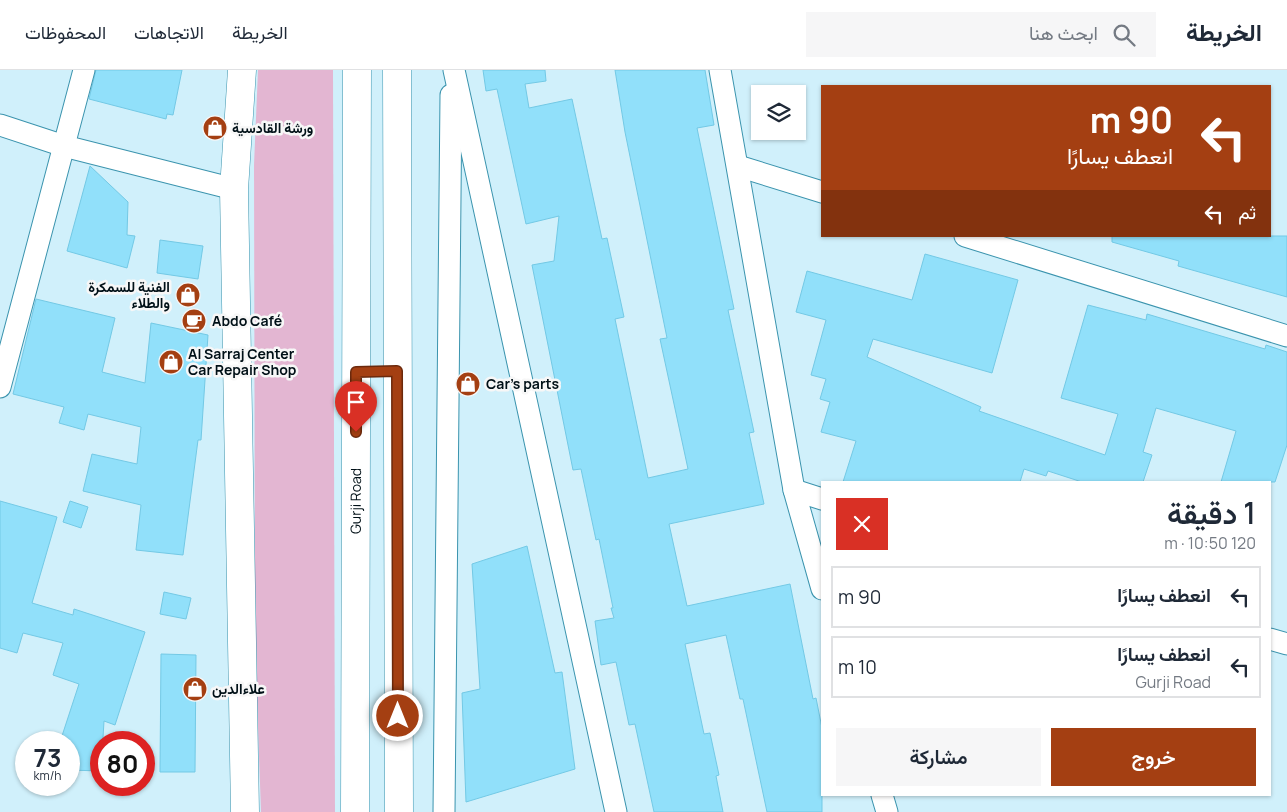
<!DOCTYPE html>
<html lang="ar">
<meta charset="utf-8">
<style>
body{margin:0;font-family:Manrope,Vazirmatn,sans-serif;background:#f6f6f7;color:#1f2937;direction:rtl;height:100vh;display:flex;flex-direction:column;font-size:19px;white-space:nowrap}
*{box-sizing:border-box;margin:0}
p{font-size:16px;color:#747a83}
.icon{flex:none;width:28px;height:28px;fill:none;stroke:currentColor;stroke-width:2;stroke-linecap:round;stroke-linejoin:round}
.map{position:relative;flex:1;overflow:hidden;direction:ltr}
.side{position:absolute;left:821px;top:411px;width:450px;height:315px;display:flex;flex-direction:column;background:#fff;border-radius:0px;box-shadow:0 1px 4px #0004;direction:rtl}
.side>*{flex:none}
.top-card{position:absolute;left:821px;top:15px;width:450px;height:152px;border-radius:0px;box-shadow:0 1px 4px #0004;direction:rtl;background:#a43f12;color:#fff;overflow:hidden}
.tools{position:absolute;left:751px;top:15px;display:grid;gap:10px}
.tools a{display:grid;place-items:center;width:55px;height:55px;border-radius:0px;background:#fff;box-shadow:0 1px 4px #0004;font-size:25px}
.speed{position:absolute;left:15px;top:661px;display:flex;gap:10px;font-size:25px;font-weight:700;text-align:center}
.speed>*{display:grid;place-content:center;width:65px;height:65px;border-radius:50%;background:#fff;box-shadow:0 1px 4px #0004;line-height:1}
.speed small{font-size:12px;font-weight:400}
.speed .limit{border:8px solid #d22;background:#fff;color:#111}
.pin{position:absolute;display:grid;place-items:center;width:42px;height:42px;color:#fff;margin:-51px -21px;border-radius:50% 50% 50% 0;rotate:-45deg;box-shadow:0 0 5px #0007}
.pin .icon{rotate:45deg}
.me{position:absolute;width:55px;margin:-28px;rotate:0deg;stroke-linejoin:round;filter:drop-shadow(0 0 4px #0008)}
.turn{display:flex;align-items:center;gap:18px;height:105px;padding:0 15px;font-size:22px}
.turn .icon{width:65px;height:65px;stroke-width:2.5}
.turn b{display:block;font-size:35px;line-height:42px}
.then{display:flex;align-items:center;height:48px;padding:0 15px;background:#0003;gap:10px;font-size:19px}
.round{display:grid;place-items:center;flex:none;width:52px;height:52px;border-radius:0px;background:#f6f6f7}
.summary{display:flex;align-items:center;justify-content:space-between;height:85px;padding:0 15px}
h1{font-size:30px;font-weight:600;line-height:38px}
.action{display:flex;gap:10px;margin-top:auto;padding:10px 15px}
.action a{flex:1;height:58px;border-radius:0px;background:#a43f12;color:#fff;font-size:20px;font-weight:600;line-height:58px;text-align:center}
.action a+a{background:#f6f6f7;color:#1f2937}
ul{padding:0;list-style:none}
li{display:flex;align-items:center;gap:15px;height:62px;margin:0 10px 8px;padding:0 5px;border:2px solid #e0e1e3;border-radius:0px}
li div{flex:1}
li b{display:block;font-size:19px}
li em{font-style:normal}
header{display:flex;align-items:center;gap:30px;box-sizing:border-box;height:70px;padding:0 25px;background:#fff;border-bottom:1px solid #e0e1e3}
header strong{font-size:24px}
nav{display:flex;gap:28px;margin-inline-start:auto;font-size:18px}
.search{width:350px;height:45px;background:#f6f6f7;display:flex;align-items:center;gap:12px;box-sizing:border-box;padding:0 18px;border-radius:0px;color:#747a83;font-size:19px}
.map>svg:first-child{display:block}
</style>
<header>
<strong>الخريطة</strong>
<div class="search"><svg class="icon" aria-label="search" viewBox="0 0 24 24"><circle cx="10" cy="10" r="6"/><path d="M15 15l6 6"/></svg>ابحث هنا</div>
<nav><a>الخريطة</a><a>الاتجاهات</a><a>المحفوظات</a></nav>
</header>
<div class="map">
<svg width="1287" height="742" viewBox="0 0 1287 742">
<rect width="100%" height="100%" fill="#d0f0fb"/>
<!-- green -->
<polygon fill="#e3b6d2" points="258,0 333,0 335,742 261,742 255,572 254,95"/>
<!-- building -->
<g fill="#91e0fa" stroke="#73c9e5">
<polygon points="96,0 182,0 173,45 167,44 166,49 89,29"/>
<polygon points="483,0 545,0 546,11 525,14 529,38 572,29 602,169 607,168 624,247 615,249 648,408 688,399 660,269 667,268 625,62 615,0 705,0 714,55 697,58 734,239 728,240 754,362 749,363 764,434 669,454 687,536 790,514 813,629 816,628 822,658 822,742 767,742 743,629 740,629 726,565 685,574 704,664 710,663 719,705 716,706 723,742 654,742 635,654 629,655 616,592 601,595 595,551 614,548 611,538 613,538 599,469 596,470 581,399 573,400 532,195 554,191 559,146 526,154 497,19 486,21"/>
<polygon points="90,96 128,132 127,165 135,166 127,198 67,181"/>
<polygon points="1112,166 1287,166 1287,227 1178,196 1179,191 1112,172"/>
<polygon points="160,170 203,176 198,209 157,203"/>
<polygon points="925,184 1018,210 992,303 873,269 867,287 981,337 979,341 1105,385 1118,344 1061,328 1088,235 1146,250 1147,244 1265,279 1266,275 1287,282 1287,375 1275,412 1221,412 1236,361 1156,338 1143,382 1152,385 1143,412 1082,412 1048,401 1046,406 1024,399 1020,412 843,412 856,371 821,362 830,332 820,329 826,309 811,305 826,250 796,242 807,201 912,230"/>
<polygon points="36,229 115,248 102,302 145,313 151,253 208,265 201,370 198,370 183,485 136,480 141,435 83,421 92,384 137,394 141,357 88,344 84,360 59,353 64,337 13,324"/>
<polygon points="0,431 57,447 32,533 73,545 74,539 145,562 115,655 104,651 101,701 69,700 69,672 60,672 79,614 53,605 63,573 23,563 17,583 0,578"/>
<polygon points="70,431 88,437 81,458 63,452"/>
<polygon points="527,476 555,603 562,602 575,699 466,732 462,623 480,619 472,494"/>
<polygon points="164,522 191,528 186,549 160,544"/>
<polygon points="161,584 196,585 195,702 160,702"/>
</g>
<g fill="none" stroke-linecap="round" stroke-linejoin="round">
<defs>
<g id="street">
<polyline points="454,0 616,742"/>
<polyline points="720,0 794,420 822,519"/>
<polyline points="0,55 64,76 234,119"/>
<polyline points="738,96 822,122"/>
<polyline points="965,166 1287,266"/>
<polyline points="0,317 84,0"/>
<polyline points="794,420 822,429"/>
<polyline points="1270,569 1287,574"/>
<polyline points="882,725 887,742"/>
<polyline points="444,742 451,25"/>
</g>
<polyline id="secondary" points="242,0 234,119 245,742"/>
<g id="highway">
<polyline points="397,0 399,742"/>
<path id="s1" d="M355,742L357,0"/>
</g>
</defs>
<!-- street casing -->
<use href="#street" stroke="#3b94ae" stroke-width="23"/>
<!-- secondary casing -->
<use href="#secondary" stroke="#3b94ae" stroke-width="29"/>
<!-- highway casing -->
<use href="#highway" stroke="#3b94ae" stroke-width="29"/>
<!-- street -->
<use href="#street" stroke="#fff" stroke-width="21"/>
<!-- secondary -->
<use href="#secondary" stroke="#fff" stroke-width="28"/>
<!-- highway -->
<use href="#highway" stroke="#fff" stroke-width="28"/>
</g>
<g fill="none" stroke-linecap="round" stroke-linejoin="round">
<defs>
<polyline id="route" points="356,362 356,302 397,301 398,646"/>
</defs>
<!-- route casing -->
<use href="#route" stroke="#6b290c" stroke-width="12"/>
<!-- route -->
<use href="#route" stroke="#a43f12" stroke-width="9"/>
</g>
<!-- icons -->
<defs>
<symbol id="shop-disc" viewBox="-11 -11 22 22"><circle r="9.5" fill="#a43f12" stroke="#f7f7f7"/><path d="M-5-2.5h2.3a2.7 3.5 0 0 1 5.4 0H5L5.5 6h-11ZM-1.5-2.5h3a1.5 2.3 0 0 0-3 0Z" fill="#fff"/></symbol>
<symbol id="cafe-disc" viewBox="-11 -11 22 22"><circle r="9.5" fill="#a43f12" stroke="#f7f7f7"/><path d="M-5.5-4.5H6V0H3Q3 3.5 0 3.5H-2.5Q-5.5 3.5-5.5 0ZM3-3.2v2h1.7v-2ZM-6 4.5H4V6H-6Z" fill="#fff"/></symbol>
</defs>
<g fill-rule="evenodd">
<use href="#shop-disc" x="201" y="44" width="28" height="28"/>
<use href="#shop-disc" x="174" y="211" width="28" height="28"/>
<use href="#cafe-disc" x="180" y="237" width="28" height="28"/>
<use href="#shop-disc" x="157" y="278" width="28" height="28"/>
<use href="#shop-disc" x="454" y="300" width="28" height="28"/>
<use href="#shop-disc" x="181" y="605" width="28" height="28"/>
</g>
<g text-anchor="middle" stroke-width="5" stroke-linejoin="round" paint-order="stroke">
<!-- poi labels -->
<g font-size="14" font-weight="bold" fill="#001017" stroke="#f7f7f7" text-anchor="start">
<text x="232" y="63">ورشة القادسية</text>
<text x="170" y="222" text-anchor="end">الفنية للسمكرة<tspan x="170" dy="16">والطلاء</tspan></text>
<text x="212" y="256">Abdo Café</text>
<text x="188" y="289">Al Sarraj Center<tspan x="188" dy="16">Car Repair Shop</tspan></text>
<text x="486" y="319">Car’s parts</text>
<text x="212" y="624">علاءالدين</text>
</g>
<!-- street labels -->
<g font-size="14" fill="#001017" stroke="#f7f7f7">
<text dy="5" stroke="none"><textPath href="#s1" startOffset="311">Gurji Road</textPath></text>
</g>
</g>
</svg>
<div class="tools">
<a><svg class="icon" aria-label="layers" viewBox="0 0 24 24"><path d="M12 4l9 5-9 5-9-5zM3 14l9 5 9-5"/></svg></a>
</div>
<div class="speed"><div>73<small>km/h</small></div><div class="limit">80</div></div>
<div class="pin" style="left:356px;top:362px;background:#d93025"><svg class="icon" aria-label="arrive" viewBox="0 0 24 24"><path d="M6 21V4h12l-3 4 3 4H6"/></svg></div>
<svg class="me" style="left:398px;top:646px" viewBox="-20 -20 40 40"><circle r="17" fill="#a43f12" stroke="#fff" stroke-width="3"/><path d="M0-11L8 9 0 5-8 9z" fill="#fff"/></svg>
<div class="top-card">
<div class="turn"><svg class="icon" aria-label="left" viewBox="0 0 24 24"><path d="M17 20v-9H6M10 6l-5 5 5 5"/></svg><div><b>90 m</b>انعطف يسارًا</div></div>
<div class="then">ثم<svg class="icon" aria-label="left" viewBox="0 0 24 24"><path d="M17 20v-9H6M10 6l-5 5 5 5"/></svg></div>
</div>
<section class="side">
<div class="summary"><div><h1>1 دقيقة</h1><p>120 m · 10:50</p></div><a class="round" style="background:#d93025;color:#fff"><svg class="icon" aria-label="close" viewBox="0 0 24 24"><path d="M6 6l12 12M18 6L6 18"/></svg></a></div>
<ul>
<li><svg class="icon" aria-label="left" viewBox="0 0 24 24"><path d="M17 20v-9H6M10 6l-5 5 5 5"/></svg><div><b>انعطف يسارًا</b></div><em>90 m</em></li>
<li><svg class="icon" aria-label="left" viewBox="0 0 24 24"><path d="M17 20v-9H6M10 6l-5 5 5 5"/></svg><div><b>انعطف يسارًا</b><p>Gurji Road</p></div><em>10 m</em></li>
</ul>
<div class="action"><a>خروج</a><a>مشاركة</a></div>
</section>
</div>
